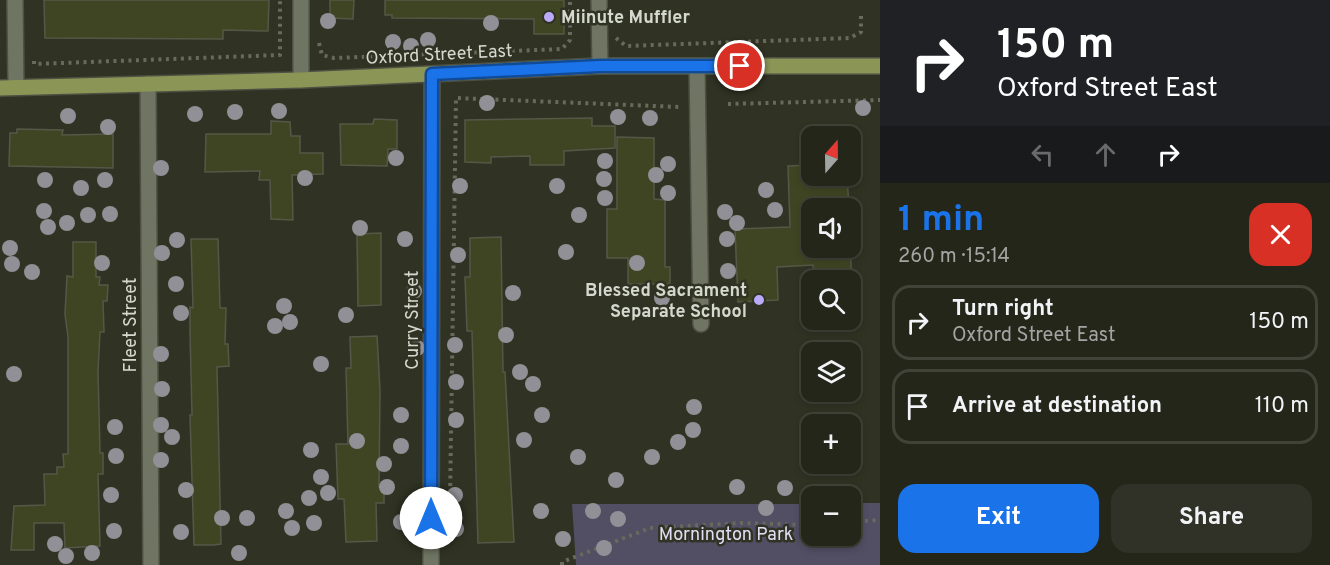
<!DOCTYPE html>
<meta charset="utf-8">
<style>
body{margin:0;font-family:Overpass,sans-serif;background:#303227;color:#f1f3f6;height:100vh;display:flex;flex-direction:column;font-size:22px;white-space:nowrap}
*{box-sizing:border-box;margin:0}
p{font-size:20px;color:#a3a5a2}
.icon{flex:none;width:33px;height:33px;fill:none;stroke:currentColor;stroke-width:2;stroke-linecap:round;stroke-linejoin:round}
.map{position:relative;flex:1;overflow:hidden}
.side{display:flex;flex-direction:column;background:#24261a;width:450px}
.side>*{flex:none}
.banner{background:#202124;color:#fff;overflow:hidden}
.needle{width:39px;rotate:20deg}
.buttons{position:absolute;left:801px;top:126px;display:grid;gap:12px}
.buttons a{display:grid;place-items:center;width:60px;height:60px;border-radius:12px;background:#24261a;box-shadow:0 3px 9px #0003,0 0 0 2px #414339;font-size:30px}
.pin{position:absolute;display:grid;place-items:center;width:51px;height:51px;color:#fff;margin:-26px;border:3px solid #fff;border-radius:50%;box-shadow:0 2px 6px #0007}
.me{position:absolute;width:66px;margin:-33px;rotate:0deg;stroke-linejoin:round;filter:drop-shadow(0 0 4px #0008)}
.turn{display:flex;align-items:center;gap:21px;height:126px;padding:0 18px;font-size:27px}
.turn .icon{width:78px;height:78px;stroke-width:2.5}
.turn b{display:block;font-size:42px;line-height:51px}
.lanes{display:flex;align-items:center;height:57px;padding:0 18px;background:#0003;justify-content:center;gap:30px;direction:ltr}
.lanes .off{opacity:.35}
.round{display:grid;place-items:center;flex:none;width:63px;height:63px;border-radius:18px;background:#303227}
.summary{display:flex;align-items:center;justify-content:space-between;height:102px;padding:0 18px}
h1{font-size:36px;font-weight:700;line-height:45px;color:#1a73e8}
.cta{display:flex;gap:12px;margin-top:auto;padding:12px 18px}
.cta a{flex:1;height:69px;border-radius:18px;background:#1a73e8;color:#fff;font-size:24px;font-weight:700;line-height:69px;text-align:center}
.cta a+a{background:#303227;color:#f1f3f6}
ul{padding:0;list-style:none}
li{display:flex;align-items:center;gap:18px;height:75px;margin:0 12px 9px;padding:0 6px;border:3px solid #414339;border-radius:18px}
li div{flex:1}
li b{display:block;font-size:22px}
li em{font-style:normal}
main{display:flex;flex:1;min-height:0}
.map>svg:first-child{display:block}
</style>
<main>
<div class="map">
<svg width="880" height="565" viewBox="0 0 880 565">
<rect width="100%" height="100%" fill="#303323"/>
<!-- green -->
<polygon fill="#524e63" points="851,503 880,503 880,565 576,565 572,504 811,504 812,536 850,536"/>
<!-- building -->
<g fill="#3f4523" stroke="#545847" stroke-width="1.5">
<polygon points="44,0 269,0 268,31 223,30 223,39 45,38"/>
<polygon points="330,0 354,0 353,19 330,18"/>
<polygon points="385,0 564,0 564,34 534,34 534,19 392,18 392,15 385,15"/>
<polygon points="592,118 592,126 615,126 615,148 564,151 564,165 530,165 530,156 491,157 491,163 465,162 465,120"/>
<polygon points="374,119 397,120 397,149 388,149 387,166 341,165 340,124 373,124"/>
<polygon points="271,121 290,122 291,136 300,136 300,153 323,153 323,174 292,175 293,220 271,219 270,180 259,180 260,171 205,172 206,134 271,134"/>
<polygon points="17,129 63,130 62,135 113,134 113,168 9,166 10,133 17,133"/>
<polygon points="617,137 654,138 654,199 665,200 665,267 670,267 670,284 628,284 628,258 607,258 607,209 617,209"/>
<polygon points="810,165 811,176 847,176 849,208 812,208 812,248 850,248 852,280 814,280 813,265 777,267 778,300 738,302 735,229 790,227 788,166"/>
<polygon points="381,233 381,305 358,306 357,234"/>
<polygon points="501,237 503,372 505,372 514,542 478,543 472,331 467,331 465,277 470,277 470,238"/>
<polygon points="191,239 218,239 220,308 226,308 225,344 228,344 229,366 217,367 221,544 213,545 194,545 190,415 192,415 190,333 190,307 193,308"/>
<polygon points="73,242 96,242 96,277 100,277 99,285 108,285 107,301 103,301 104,332 100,332 98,371 100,453 103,453 103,474 98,474 100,546 65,548 64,523 34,523 34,550 11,550 14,506 45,505 44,474 57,474 57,467 64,467 63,454 68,454 68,337 65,314 67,276 73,277"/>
<polygon points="377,336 380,390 379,487 384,487 384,503 376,503 377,541 346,542 344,499 338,499 336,444 348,444 346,368 351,368 350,337"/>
</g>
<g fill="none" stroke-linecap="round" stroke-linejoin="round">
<defs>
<g id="minor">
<polyline points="15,0 16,87"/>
<polyline points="599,0 600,66"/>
<polyline points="697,66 701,324"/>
<polyline points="301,80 301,0"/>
<polyline points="148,84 151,565"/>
<polyline points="431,565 432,74"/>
</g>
<polyline id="major" points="0,88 301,80 600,66 880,66"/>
</defs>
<!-- minor casing -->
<use href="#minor" stroke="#4d5042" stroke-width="18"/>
<!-- major casing -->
<use href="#major" stroke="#4d5042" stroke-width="18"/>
<!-- path -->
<g stroke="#676a5c" stroke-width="4" stroke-dasharray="3 4.5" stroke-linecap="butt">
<polyline points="616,38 626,46 850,38 861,32 861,13"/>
<polyline points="319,43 322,55 334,58 562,49 570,40 570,0"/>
<polyline points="34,61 34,64 280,55 280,0"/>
<polyline points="728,104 880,100"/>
<polyline points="450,501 456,98 680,107"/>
<polyline points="850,522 880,520"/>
<polyline points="562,565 562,562 650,528 741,523 812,525"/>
</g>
<!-- minor -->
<use href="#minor" stroke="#707462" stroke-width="15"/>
<!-- major -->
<use href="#major" stroke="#8a9556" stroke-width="15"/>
</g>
<!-- trees -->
<g fill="#919096">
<circle cx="328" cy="21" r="8"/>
<circle cx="491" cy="23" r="8"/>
<circle cx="428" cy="40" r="8"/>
<circle cx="393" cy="42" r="8"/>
<circle cx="411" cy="46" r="8"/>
<circle cx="487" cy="103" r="8"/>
<circle cx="863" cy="108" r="8"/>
<circle cx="279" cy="111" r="8"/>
<circle cx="235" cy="112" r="8"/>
<circle cx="195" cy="114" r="8"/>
<circle cx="68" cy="116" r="8"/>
<circle cx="618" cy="117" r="8"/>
<circle cx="650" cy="118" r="8"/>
<circle cx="108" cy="127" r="8"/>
<circle cx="396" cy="158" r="8"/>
<circle cx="605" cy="161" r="8"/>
<circle cx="668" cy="164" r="8"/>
<circle cx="161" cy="168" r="8"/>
<circle cx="656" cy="175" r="8"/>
<circle cx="305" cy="178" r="8"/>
<circle cx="604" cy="179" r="8"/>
<circle cx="45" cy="180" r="8"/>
<circle cx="105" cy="180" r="8"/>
<circle cx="460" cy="186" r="8"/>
<circle cx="557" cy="186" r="8"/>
<circle cx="81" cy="188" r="8"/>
<circle cx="766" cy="190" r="8"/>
<circle cx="668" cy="193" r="8"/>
<circle cx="605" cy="198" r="8"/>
<circle cx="775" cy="210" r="8"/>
<circle cx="44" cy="211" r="8"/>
<circle cx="725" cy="212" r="8"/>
<circle cx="110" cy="214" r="8"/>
<circle cx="88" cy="215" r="8"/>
<circle cx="579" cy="215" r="8"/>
<circle cx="67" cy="223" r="8"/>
<circle cx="737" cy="223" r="8"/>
<circle cx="48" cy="227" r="8"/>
<circle cx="360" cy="228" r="8"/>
<circle cx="405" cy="239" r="8"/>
<circle cx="727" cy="239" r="8"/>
<circle cx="177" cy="240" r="8"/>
<circle cx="10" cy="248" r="8"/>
<circle cx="566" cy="252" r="8"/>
<circle cx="162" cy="253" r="8"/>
<circle cx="458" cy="255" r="8"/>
<circle cx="102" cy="263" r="8"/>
<circle cx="637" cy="263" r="8"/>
<circle cx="12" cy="264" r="8"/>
<circle cx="728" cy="271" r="8"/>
<circle cx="32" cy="272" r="8"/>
<circle cx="176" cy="284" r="8"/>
<circle cx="414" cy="291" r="8"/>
<circle cx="513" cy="293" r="8"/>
<circle cx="662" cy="298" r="8"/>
<circle cx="284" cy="306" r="8"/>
<circle cx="181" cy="313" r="8"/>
<circle cx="346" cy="315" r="8"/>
<circle cx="290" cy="322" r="8"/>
<circle cx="275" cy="326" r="8"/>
<circle cx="506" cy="335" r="8"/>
<circle cx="455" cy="345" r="8"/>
<circle cx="417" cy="348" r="8"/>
<circle cx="161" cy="354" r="8"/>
<circle cx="321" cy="364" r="8"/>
<circle cx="520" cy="372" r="8"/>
<circle cx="14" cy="374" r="8"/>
<circle cx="456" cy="382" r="8"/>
<circle cx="533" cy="384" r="8"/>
<circle cx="162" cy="389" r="8"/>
<circle cx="694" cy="407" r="8"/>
<circle cx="401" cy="415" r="8"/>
<circle cx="542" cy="415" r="8"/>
<circle cx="456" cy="420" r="8"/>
<circle cx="161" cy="425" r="8"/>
<circle cx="115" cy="427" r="8"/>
<circle cx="693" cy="430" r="8"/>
<circle cx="172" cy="437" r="8"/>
<circle cx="524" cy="440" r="8"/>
<circle cx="357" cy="441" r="8"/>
<circle cx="678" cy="442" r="8"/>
<circle cx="401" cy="446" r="8"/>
<circle cx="311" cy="450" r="8"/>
<circle cx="116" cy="456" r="8"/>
<circle cx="578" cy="457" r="8"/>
<circle cx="652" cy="457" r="8"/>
<circle cx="161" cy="460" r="8"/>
<circle cx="384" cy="464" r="8"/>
<circle cx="321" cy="477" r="8"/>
<circle cx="616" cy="480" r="8"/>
<circle cx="387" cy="487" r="8"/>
<circle cx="737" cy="487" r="8"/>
<circle cx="785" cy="488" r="8"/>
<circle cx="186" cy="490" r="8"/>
<circle cx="328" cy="493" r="8"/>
<circle cx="111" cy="495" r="8"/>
<circle cx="455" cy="495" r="8"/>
<circle cx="309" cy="498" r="8"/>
<circle cx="766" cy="508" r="8"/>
<circle cx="286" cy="511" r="8"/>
<circle cx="541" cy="511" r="8"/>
<circle cx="593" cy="511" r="8"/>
<circle cx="222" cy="518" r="8"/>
<circle cx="247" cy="518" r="8"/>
<circle cx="618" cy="519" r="8"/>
<circle cx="401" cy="522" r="8"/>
<circle cx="314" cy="523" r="8"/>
<circle cx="292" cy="528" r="8"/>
<circle cx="456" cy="529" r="8"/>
<circle cx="114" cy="531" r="8"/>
<circle cx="181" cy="532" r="8"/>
<circle cx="563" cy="539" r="8"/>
<circle cx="55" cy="544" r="8"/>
<circle cx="604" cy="548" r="8"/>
<circle cx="92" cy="553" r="8"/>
<circle cx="239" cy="553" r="8"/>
<circle cx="66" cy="556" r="8"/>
</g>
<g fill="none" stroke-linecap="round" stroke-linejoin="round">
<defs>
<polyline id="route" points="431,518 432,74 600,66 740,66"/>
</defs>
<!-- route casing -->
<use href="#route" stroke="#114b97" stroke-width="15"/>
<!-- route -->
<use href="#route" stroke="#1a73e8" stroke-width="10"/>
</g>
<!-- markers -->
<g fill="#baaaf7" stroke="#303323" stroke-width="2">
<circle cx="549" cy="17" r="6"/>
<circle cx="759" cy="300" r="6"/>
</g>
<g text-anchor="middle" stroke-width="5" stroke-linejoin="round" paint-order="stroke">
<!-- poi labels -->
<g font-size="18" font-weight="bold" fill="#d5d8ce" stroke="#303323" text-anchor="start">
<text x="561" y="23">Miinute Muffler</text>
<text x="747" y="296" text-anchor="end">Blessed Sacrament<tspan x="747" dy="21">Separate School</tspan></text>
</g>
<!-- street labels -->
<g font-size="18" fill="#d5d8ce" stroke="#303323">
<text transform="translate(439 54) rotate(-3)" y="6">Oxford Street East</text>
<text transform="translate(412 320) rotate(-90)" y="6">Curry Street</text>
<text transform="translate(130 325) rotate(-90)" y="6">Fleet Street</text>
</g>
<!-- park labels -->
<g font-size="18" fill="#e1ddf5" stroke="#303323">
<text x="726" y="540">Mornington Park</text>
</g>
</g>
</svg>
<div class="buttons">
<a><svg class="needle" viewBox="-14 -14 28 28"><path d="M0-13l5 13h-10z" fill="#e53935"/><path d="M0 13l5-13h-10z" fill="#a3a5a2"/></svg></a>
<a><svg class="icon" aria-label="sound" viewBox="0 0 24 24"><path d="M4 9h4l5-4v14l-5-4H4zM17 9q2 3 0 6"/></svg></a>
<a><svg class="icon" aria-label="search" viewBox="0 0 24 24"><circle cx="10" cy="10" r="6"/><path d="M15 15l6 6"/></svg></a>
<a><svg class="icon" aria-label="layers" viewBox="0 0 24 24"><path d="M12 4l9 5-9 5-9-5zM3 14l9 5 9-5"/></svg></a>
<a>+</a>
<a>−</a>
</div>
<div class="pin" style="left:740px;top:66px;background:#d93025"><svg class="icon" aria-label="arrive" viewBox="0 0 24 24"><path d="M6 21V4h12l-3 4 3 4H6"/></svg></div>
<svg class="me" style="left:431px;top:518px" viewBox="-20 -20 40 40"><circle r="19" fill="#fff"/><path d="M0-13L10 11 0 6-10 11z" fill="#1a73e8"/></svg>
</div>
<section class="side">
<div class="banner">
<div class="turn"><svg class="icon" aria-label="right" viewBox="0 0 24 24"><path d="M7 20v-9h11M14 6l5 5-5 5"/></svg><div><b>150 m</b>Oxford Street East</div></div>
<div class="lanes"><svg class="icon off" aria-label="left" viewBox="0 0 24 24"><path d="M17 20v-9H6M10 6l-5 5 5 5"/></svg><svg class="icon off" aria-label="ahead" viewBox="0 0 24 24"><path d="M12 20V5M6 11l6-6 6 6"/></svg><svg class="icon" aria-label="right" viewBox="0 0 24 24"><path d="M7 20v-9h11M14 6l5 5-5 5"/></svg></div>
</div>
<div class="summary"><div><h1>1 min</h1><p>260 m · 15:14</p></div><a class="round" style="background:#d93025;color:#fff"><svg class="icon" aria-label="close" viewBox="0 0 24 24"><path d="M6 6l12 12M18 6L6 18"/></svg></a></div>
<ul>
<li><svg class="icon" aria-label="right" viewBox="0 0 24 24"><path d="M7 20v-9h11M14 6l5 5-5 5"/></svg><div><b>Turn right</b><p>Oxford Street East</p></div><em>150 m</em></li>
<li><svg class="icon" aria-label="arrive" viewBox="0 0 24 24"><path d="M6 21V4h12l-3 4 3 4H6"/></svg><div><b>Arrive at destination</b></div><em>110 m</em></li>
</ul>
<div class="cta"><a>Exit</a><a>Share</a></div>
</section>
</main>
